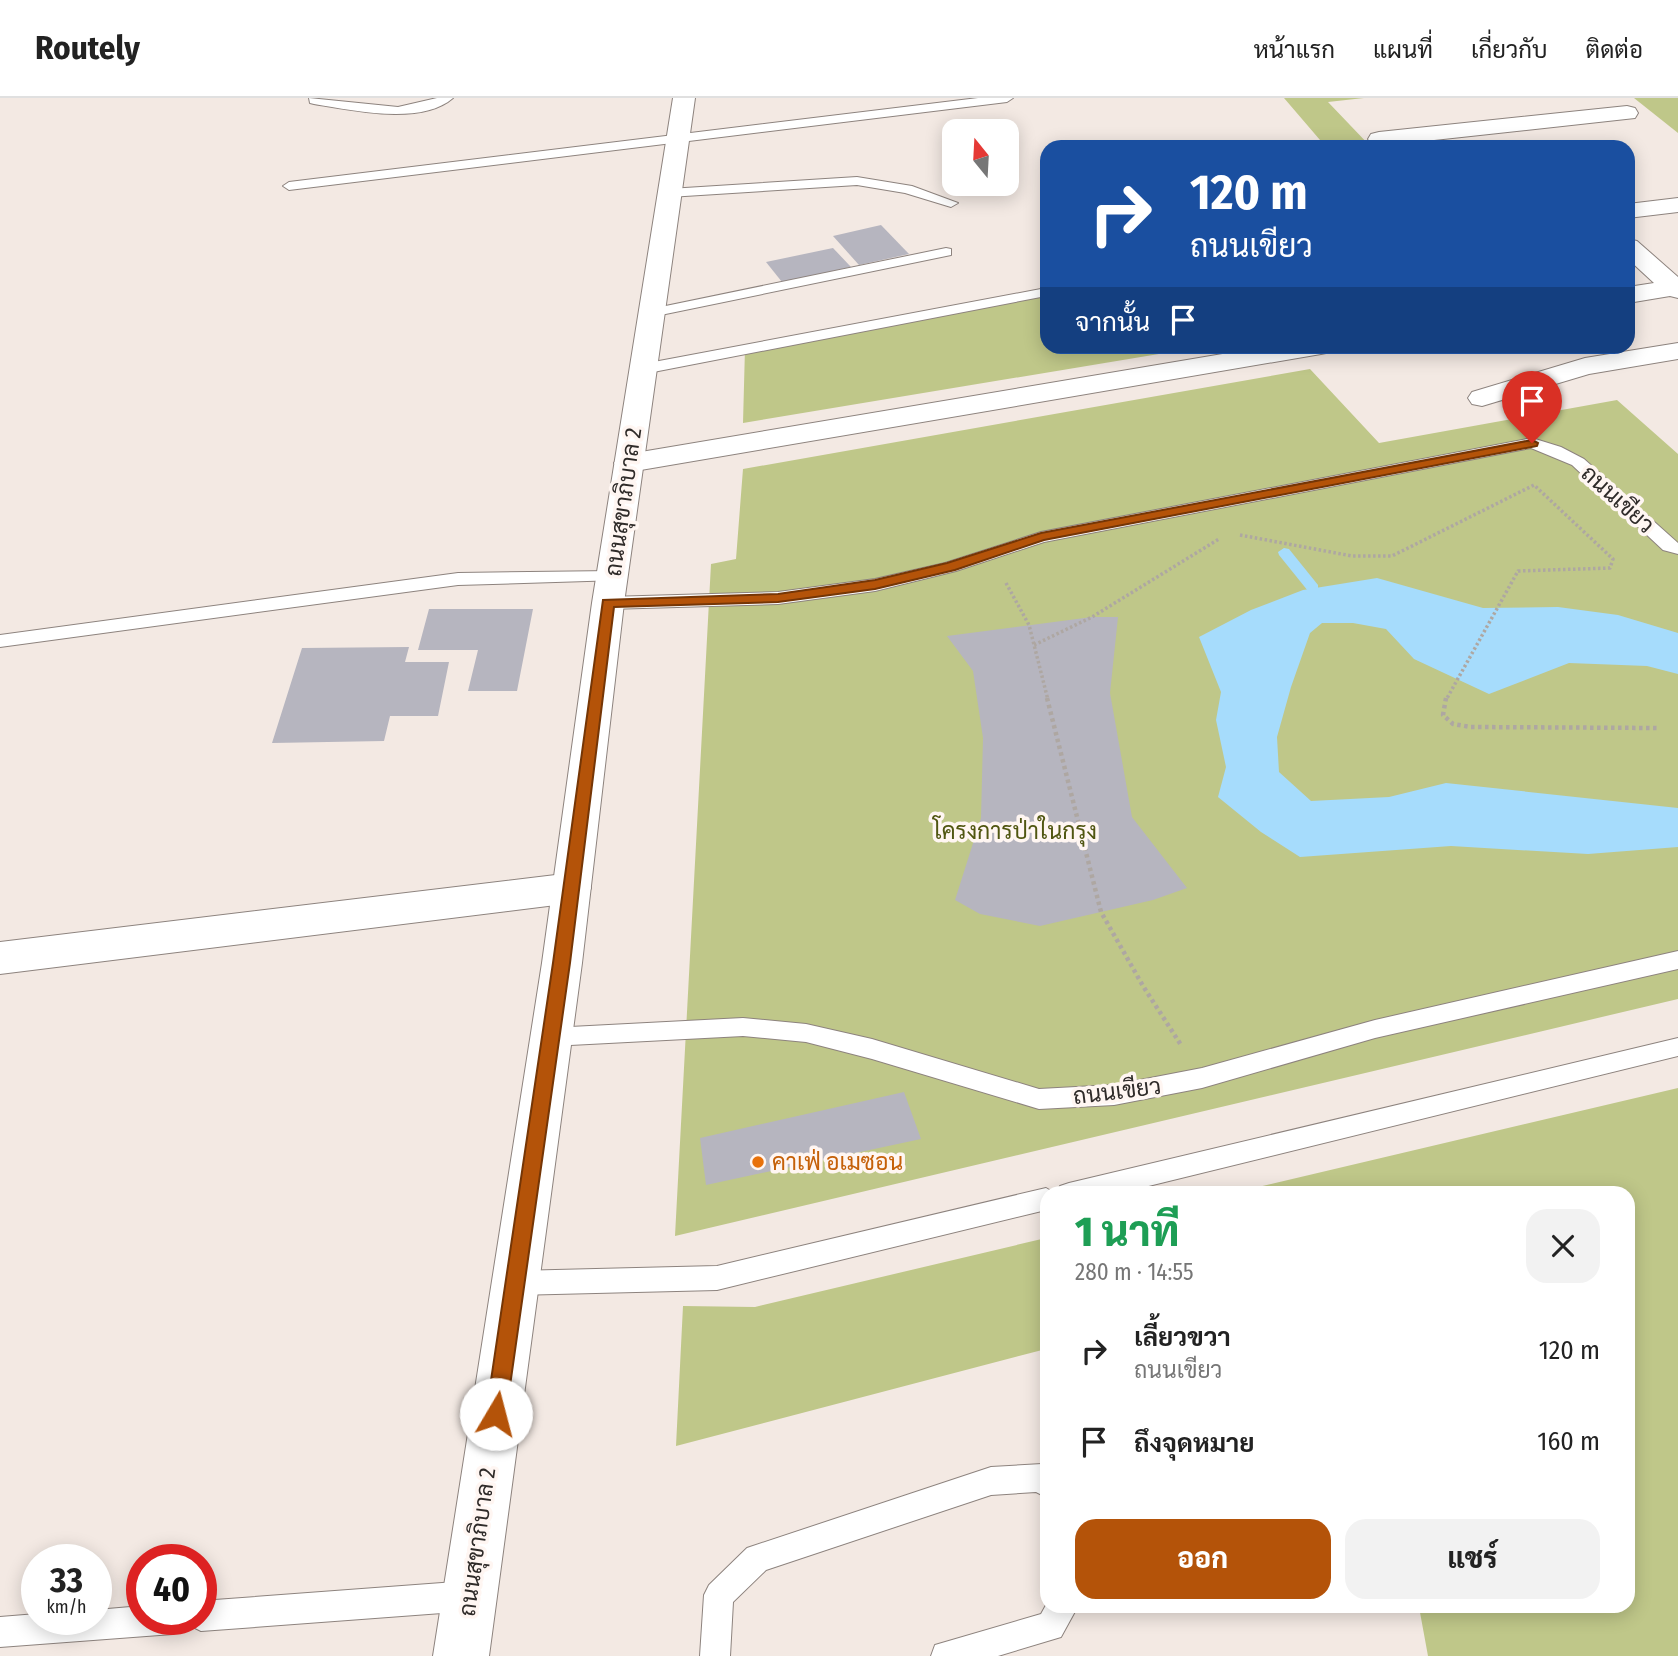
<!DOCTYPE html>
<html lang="th">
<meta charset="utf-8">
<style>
body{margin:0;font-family:"Fira Sans Condensed",Sarabun,sans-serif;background:#f2f2f2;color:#222;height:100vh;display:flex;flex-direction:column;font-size:26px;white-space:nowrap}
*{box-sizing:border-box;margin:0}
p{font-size:23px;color:#767676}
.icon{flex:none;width:38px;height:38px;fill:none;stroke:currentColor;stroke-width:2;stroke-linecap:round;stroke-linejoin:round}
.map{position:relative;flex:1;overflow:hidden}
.side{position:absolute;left:1040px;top:1088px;width:595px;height:427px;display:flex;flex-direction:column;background:#fff;border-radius:21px;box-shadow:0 4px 18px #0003}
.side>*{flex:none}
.top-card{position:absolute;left:1040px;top:42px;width:595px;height:214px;border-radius:21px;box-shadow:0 4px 18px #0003;background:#1a4fa0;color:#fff;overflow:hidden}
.needle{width:46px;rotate:342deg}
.buttons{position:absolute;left:942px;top:21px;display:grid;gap:14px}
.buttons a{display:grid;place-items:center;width:77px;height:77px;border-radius:14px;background:#fff;box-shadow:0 4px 18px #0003;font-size:35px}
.speed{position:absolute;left:21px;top:1446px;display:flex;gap:14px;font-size:35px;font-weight:700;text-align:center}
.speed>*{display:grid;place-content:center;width:91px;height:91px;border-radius:50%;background:#fff;box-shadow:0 4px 18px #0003;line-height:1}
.speed small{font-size:18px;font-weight:400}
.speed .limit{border:10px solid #d22;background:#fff;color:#111}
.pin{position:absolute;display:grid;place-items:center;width:60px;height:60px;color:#fff;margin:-72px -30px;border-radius:50% 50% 50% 0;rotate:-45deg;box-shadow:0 0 7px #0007}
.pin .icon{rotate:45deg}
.me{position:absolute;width:77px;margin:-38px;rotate:8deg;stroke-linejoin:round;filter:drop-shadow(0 0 5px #0008)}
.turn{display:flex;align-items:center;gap:24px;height:147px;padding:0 35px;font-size:32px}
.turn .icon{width:91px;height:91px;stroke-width:2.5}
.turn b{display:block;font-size:49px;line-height:60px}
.then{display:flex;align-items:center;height:66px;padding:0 35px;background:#0003;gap:14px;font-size:26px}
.round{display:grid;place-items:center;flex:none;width:74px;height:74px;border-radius:21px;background:#f2f2f2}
.headline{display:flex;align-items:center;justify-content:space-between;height:119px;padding:0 35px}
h1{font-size:42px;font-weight:800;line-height:52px;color:#1e9e55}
.action{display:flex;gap:14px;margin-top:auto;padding:14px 35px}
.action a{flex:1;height:80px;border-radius:21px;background:#b45309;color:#fff;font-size:28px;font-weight:800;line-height:80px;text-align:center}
.action a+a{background:#f2f2f2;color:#222}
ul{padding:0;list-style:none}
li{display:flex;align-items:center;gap:21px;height:91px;padding:0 35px}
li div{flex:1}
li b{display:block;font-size:26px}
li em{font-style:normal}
header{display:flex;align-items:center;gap:42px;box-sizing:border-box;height:98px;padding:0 35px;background:#fff;border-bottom:2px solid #e0e0e0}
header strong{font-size:33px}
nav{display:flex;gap:38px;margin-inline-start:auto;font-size:24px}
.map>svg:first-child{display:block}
</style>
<header>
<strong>Routely</strong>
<nav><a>หน้าแรก</a><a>แผนที่</a><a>เกี่ยวกับ</a><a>ติดต่อ</a></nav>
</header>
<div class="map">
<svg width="1678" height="1558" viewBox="0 0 1678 1558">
<rect width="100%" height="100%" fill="#f3e9e3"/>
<!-- green -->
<g fill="#bfc789">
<polygon points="1284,0 1364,0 1328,4 1371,49 1326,49"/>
<polygon points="1634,0 1678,0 1678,35"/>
<polygon points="1046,190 1046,248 1201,249 743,325 745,250"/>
<polygon points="1310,271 1379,345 1617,302 1678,356 1678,901 675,1138 711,466 736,461 743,371"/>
<polygon points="1678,990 1678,1558 1428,1558 1419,1509 1628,1508 1628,1096 1233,1095"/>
<polygon points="1046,1140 1046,1251 676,1348 683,1208 755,1209"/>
</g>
<!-- water -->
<polygon fill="#a6dcfc" points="1377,480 1483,510 1558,509 1618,517 1678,535 1678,576 1647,568 1569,565 1489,596 1414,561 1386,531 1353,525 1322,525 1310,535 1291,589 1277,639 1279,674 1311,703 1389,699 1446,685 1678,710 1678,749 1588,756 1451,748 1300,759 1261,734 1218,699 1226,669 1216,622 1221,594 1199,539 1251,512 1303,492"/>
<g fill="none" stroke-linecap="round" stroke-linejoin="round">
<!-- stream -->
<polygon fill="#a6dcfc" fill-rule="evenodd" points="1284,450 1289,451 1318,487 1318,493 1308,493 1279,457 1278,454"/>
</g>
<!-- building -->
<g fill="#b6b5bf">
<polygon points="881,127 909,156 859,167 833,138"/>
<polygon points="833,150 851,169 782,184 766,164"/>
<polygon points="429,511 533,511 517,593 468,593 478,552 418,552"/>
<polygon points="1092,519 1118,519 1110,595 1132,719 1187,790 1153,802 1040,828 980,816 955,802 981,720 983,640 973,573 947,538"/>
<polygon points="409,549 405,564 449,564 438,618 390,618 384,643 272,645 302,550"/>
<polygon points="904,994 921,1041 706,1087 700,1040"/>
</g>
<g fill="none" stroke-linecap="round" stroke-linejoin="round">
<defs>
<g id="lane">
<path d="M309,0L398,9L437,0H453C421,28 352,12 314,6L310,5Z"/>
<polygon points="978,0 1013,0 1007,4 289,92 283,88 289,84"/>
<polygon points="857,79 912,88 958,105 951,109 905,95 857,87 669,99 663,95 669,91"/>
<polygon points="946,150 951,151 951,157 651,219 644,215 651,211"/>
<polygon points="1046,190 1046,198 643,276 635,271 643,266"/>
<polygon points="1532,340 1561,349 1584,361 1678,445 1678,456 1663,452 1572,367 1531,350 1044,444 956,473 875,493 778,506 608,511 599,505 608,499 778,494 875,481 945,465 1041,434"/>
<polygon points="613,473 622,478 619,482 458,487 0,549 0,537 458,475"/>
<polygon points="1678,853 1678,871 1375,940 1202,990 1114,1007 1039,1011 872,961 806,944 743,938 551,948 543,946 540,939 543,932 551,930 743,920 806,926 872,941 1039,991 1114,987 1202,970 1375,922"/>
<polygon points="1678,940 1678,958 1116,1096 1057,1096 1060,1088 1069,1085"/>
<polygon points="1046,1090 1056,1096 1046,1096 1046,1112 717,1192 515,1197 506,1193 502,1185 506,1177 515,1173 717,1168"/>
<polygon points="1042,1366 1046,1368 1046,1399 1036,1394 991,1397 766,1472 733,1504 730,1558 700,1558 704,1497 709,1487 747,1450 991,1369"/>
<polygon points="469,1483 479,1488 484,1498 479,1508 469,1513 201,1533 191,1528 188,1522 183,1531 173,1536 0,1549 0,1519 37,1516 37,1521 96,1521 96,1512 142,1508 142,1521 201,1521 201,1503"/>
<polygon points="1046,1507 1078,1508 1061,1539 998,1558 931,1558 935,1547 1041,1516"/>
</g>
<g id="street">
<polygon points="1627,8 1635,10 1638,15 1635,20 1379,48 1371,46 1368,41 1371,36 1379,34"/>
<polygon points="1678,100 1678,114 1628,120 1628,106"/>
<polygon points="1628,141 1637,143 1678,179 1678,200 1670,198 1628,205 1628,189 1654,185 1628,161"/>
<polygon points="1678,245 1678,261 1589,276 1482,308 1472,306 1468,300 1472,294 1585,260"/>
<polygon points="1270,248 1334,248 1331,254 1321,256 629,374 619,371 614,365 619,359 629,356"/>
<polygon points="572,775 586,780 591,790 586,800 572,805 0,876 0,844"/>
</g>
<polygon id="secondary" points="673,0 695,0 624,505 582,865 489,1558 433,1558 542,865 592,505"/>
</defs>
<!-- lane casing -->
<use href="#lane" stroke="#8d837e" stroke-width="2"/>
<!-- street casing -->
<use href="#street" stroke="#8d837e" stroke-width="2"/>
<!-- secondary casing -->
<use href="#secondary" stroke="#8d837e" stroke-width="2"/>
<!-- path-far1 -->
<g stroke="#aea7a2" stroke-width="3.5" stroke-dasharray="2.5 2.5" stroke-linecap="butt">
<polyline points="1240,437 1352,458 1392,458 1534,387 1613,461 1610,470 1518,473 1446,602"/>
<polyline points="1006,485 1029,527 1048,602"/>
<polyline points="1034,547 1092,519 1219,441"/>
</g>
<!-- path -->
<g stroke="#aea7a2" stroke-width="4.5" stroke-dasharray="3.5 3.5" stroke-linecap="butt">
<polyline points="1047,600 1101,814 1143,888 1181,947"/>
<polyline points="1446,600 1443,617 1453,626 1471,629 1659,630"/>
</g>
<!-- lane -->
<use href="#lane" fill="#fff" fill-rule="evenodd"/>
<!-- street -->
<use href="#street" fill="#fff" fill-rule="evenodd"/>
<!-- secondary -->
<use href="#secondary" fill="#fff" fill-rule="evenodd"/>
</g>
<!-- route -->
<polygon fill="#b45309" stroke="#753606" stroke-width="2" points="1532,342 1538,345 1537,348 1044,442 955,472 875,491 778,504 614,509 570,865 506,1316 503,1323 496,1326 489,1323 486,1316 553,865 603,502 778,496 875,482 947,465 1041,435"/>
<!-- markers -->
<circle fill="#e8710a" stroke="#fff6f2" stroke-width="2.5" cx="758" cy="1064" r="7"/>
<g text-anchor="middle" stroke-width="7" stroke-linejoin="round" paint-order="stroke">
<!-- street labels -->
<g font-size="23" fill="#2f2b29" stroke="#fff6f2">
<text transform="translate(1618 401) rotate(42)" y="8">ถนนเขียว</text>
<text transform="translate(623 404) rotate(-82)" y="8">ถนนสุขาภิบาล 2</text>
<text transform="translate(1117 993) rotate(-7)" y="8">ถนนเขียว</text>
<text transform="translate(477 1444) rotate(-82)" y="8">ถนนสุขาภิบาล 2</text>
</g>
<!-- park labels -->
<g font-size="23" fill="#505611" stroke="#fff6f2">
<text x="1015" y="741">โครงการป่าในกรุง</text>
</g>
<!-- food labels -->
<g font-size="23" fill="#c56008" stroke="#fff6f2" text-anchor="start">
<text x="772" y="1072">คาเฟ่ อเมซอน</text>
</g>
</g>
</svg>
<div class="buttons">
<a><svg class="needle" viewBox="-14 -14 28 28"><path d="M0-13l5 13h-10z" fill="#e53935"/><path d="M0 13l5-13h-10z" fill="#767676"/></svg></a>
</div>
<div class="speed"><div>33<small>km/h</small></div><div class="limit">40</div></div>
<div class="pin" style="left:1532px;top:345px;background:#d93025"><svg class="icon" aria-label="arrive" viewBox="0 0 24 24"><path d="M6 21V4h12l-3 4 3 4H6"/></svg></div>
<svg class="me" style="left:496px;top:1316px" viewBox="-20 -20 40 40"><circle r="19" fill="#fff"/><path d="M0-13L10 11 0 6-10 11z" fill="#b45309"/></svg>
<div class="top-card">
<div class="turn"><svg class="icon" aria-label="right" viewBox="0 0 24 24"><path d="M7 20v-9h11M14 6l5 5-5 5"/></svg><div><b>120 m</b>ถนนเขียว</div></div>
<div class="then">จากนั้น<svg class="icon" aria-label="arrive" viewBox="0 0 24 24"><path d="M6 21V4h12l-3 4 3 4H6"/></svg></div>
</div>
<section class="side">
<div class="headline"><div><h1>1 นาที</h1><p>280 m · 14:55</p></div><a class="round"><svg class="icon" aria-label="close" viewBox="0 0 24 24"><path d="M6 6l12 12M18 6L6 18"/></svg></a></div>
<ul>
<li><svg class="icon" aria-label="right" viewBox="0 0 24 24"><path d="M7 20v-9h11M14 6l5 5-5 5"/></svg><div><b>เลี้ยวขวา</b><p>ถนนเขียว</p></div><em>120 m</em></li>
<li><svg class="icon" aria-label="arrive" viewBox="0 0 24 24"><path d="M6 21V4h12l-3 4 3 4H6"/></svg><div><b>ถึงจุดหมาย</b></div><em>160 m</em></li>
</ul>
<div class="action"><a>ออก</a><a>แชร์</a></div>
</section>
</div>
